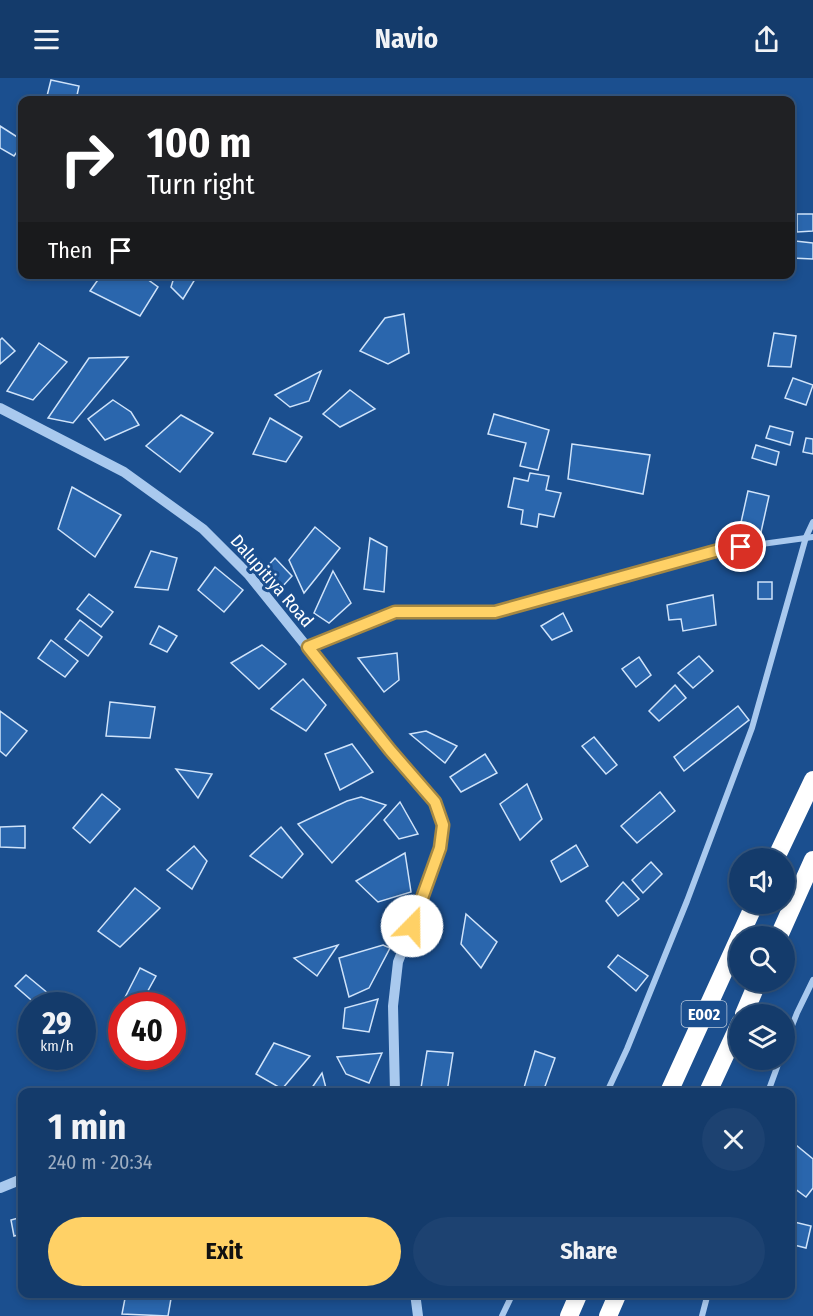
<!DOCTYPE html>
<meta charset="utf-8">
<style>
body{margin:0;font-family:"Fira Sans Condensed",sans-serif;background:#1d4271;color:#f1f3f6;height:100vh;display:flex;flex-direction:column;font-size:22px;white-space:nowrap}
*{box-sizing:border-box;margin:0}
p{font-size:20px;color:#9dadc1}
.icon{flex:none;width:33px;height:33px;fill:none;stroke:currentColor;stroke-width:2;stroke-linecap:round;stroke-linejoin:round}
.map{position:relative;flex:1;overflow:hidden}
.details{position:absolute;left:18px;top:1010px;width:777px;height:210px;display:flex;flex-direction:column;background:#143b6b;border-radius:12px;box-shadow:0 3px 9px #0003,0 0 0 2px #33557e}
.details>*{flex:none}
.banner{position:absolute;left:18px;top:18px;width:777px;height:183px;border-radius:12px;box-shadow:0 3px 9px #0003,0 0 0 2px #33557e;background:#202124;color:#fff;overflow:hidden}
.fabs{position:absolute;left:729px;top:770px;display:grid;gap:12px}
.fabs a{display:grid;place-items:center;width:66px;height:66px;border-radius:50%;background:#143b6b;box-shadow:0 3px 9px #0003,0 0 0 2px #33557e;font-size:30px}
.speed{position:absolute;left:18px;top:914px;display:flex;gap:12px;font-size:30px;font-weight:700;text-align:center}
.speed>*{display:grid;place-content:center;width:78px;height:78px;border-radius:50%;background:#143b6b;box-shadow:0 3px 9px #0003,0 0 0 2px #33557e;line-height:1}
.speed small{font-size:15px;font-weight:400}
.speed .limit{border:9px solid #d22;background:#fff;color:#111}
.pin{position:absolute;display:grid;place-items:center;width:51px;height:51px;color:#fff;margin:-26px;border:3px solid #fff;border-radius:50%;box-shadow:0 2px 6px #0007}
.me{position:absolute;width:66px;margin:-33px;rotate:22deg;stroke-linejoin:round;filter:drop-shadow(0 0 4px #0008)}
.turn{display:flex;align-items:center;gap:21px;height:126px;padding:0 30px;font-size:27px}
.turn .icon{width:78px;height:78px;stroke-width:2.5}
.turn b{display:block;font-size:42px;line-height:51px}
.then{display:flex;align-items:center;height:57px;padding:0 30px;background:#0003;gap:12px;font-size:22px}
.round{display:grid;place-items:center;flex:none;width:63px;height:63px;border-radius:32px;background:#1d4271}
.summary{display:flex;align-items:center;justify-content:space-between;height:102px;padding:0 30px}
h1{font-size:36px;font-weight:700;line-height:45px}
.action{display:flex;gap:12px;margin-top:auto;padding:12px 30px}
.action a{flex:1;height:69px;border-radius:36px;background:#ffd166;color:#111;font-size:24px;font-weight:700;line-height:69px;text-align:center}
.action a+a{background:#1d4271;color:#f1f3f6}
header{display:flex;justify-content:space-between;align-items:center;height:78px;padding:0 30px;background:#143b6b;font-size:27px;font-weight:700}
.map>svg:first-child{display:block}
</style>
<header><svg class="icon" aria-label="menu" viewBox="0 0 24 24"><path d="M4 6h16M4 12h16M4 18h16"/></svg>Navio<svg class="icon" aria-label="share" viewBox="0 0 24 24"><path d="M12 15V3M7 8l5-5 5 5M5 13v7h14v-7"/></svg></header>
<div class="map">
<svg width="813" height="1238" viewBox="0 0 813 1238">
<rect width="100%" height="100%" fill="#1b4f8f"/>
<!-- building -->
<g fill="#2a66ad" stroke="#cfe3fa" stroke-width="1.5">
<polygon points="51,2 79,8 76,22 46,22"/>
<polygon points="0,48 22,62 22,67 14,78 0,70"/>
<polygon points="797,136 813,136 813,153 797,154"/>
<polygon points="795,163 813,165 813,181 792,180"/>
<polygon points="102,196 140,196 158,209 140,238 90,213"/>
<polygon points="175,196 197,198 183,221 171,209"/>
<polygon points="404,236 409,275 388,286 360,273 385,240"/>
<polygon points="774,255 796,258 791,289 768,288"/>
<polygon points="2,260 15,273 0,286 0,262"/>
<polygon points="39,265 67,284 33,322 7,313"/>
<polygon points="128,279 73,345 48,340 89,280"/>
<polygon points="321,293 309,323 290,329 275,317"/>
<polygon points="793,300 813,307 806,327 785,320"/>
<polygon points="350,312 375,331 340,349 323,336"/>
<polygon points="113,322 131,334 139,347 105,362 88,341"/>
<polygon points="494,336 549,352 538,392 520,388 526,365 488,356"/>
<polygon points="181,337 213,355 180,394 146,368"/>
<polygon points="270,340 302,359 286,384 253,376"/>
<polygon points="770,348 793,354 790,367 766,360"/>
<polygon points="806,360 813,361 813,376 803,374"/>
<polygon points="572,366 650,377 643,416 568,401"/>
<polygon points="756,367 779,374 776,387 752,380"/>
<polygon points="530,395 549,398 546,412 561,415 554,439 539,436 537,449 521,446 523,432 508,429 514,400 528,403"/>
<polygon points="72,409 121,437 95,479 58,451"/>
<polygon points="748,413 769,418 759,463 738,458"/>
<polygon points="315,449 340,470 304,515 289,482"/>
<polygon points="370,460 387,469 384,514 364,511"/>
<polygon points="151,473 177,480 168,512 135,509"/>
<polygon points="275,480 292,498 282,509 264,492"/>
<polygon points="215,489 243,512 224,534 198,512"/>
<polygon points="333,493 351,525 329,545 314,535"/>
<rect x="758" y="504" width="14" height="17"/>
<polygon points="89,516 113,534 101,549 77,531"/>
<polygon points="713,517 716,547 683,553 681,541 669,542 667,527"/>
<polygon points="563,535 572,553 552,562 541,548"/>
<polygon points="80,542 102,559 88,578 65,561"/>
<polygon points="159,548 177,558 167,574 150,566"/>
<polygon points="51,562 78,583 65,599 38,580"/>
<polygon points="262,567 286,586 259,611 231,585"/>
<polygon points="397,575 399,602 384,614 358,580"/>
<polygon points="699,578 713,593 693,610 678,595"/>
<polygon points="639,579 651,597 636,609 622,591"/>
<polygon points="303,601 326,627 306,653 271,631"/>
<polygon points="675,607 686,620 659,643 649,633"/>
<polygon points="110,624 155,629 150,660 106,658"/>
<polygon points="738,628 749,642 684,693 674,679"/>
<polygon points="0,633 27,653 6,678 0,673"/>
<polygon points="426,653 457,668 445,685 410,656"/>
<polygon points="594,659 617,687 606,696 582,668"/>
<polygon points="352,666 373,694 340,712 325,676"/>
<polygon points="485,676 497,695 461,714 450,699"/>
<polygon points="176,691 212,696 198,720"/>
<polygon points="527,706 542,741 520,762 500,726"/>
<polygon points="660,714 675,733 637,765 621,748"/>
<polygon points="102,716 120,731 90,765 73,750"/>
<polygon points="361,719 386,727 332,785 298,746 347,723"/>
<polygon points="400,724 418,756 399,761 384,742"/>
<polygon points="25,748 25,770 0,769 0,749"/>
<polygon points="281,749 303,776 282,800 250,778"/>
<polygon points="576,767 588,788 561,804 551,783"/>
<polygon points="194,768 207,783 192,811 167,792"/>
<polygon points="405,775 411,814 378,824 356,803"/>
<polygon points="651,784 662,796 643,815 632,802"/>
<polygon points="623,804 639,821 618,838 606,823"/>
<polygon points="135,810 160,830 120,869 98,853"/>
<polygon points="466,836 497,864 481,890 461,866"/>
<polygon points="338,867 317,898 294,880"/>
<polygon points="383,867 390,870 369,910 349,919 339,880"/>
<polygon points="618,877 648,898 636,913 608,889"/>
<polygon points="140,890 156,898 140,927 122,927 122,937 117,935"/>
<polygon points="26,897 61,926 37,927 15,908"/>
<polygon points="378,921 369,954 343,950 345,930"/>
<polygon points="274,965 310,978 282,1011 256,996"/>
<polygon points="427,973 453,975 447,1014 421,1010"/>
<polygon points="535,973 555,980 543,1014 523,1013"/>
<polygon points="382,975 369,1005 346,996 337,979"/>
<polygon points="322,995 327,1014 309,1014"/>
<polygon points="796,1067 813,1081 813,1110 806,1119 790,1107 790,1073"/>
<polygon points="22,1139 22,1156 14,1158 11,1142"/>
<polygon points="790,1143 811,1148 806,1170 790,1166"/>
<polygon points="126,1215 172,1215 168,1238 122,1236"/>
</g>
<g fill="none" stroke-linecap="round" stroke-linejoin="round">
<!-- minor -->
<g stroke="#a9c9ee" stroke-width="6">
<polyline points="308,569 395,533 495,534 719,472 813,459"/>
<polyline points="784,968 797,935 813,902"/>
<polyline points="607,1014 627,971 687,823 752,650 806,459 813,444"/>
<polyline points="768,1014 780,981"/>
<polyline points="502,1238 513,1215"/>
<polyline points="702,1238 708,1215"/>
</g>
<!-- tertiary -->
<g stroke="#a9c9ee" stroke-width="10">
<polyline points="0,330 124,394 203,451 249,497 390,672 435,724 443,747 440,770 426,813 398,884 393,928 395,1014"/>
<polyline points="0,1110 22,1101"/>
<polyline points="415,1215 418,1238"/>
</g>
<!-- motorway -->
<g stroke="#fff" stroke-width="18">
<polyline points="776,780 813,702"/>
<polyline points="740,858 755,825"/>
<polyline points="779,858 813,782"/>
<polyline points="744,936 758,903"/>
<polyline points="669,1014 740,858"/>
<polyline points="708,1014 740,945"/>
<polyline points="569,1238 579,1215"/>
<polyline points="608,1238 618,1215"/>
</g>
</g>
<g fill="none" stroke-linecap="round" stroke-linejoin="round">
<defs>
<polyline id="route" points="412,848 440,770 443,747 435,724 390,672 308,569 395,534 495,534 719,472 741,469"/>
</defs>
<!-- route casing -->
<use href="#route" stroke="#a68842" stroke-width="15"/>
<!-- route -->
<use href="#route" stroke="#ffd166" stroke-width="10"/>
</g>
<g text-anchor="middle" stroke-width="6" stroke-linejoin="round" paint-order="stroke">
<!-- shield labels -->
<rect fill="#1b4f8f" stroke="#bbcadd" stroke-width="1.5" x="681.5" y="923" width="45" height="26" rx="4.5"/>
<g font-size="16" font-weight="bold" fill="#fff">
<text x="704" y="942">E002</text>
</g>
<!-- street labels -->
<g font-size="18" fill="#fff" stroke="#1b4f8f">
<text transform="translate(272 503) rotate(49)" y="6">Dalupitiya Road</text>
</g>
</g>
</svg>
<div class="fabs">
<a><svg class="icon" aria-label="sound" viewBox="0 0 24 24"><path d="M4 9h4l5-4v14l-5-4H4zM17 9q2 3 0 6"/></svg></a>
<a><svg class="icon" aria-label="search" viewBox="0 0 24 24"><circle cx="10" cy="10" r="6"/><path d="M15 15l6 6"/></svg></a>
<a><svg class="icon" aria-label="layers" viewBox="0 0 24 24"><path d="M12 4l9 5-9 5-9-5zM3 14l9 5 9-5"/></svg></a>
</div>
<div class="speed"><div>29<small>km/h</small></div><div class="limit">40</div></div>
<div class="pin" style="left:741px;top:469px;background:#d93025"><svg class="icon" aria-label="arrive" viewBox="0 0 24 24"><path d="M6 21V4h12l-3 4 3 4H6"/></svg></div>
<svg class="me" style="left:412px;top:848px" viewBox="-20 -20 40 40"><circle r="19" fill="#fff"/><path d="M0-13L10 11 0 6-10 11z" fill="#ffd166"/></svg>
<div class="banner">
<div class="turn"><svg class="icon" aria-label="right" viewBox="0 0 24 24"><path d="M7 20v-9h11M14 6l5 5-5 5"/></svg><div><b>100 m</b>Turn right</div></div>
<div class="then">Then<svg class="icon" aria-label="arrive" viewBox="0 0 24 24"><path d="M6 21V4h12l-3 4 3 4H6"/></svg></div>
</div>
<section class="details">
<div class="summary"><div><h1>1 min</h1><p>240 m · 20:34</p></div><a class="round"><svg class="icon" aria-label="close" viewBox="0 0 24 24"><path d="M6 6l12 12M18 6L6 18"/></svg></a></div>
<div class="action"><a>Exit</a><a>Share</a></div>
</section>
</div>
